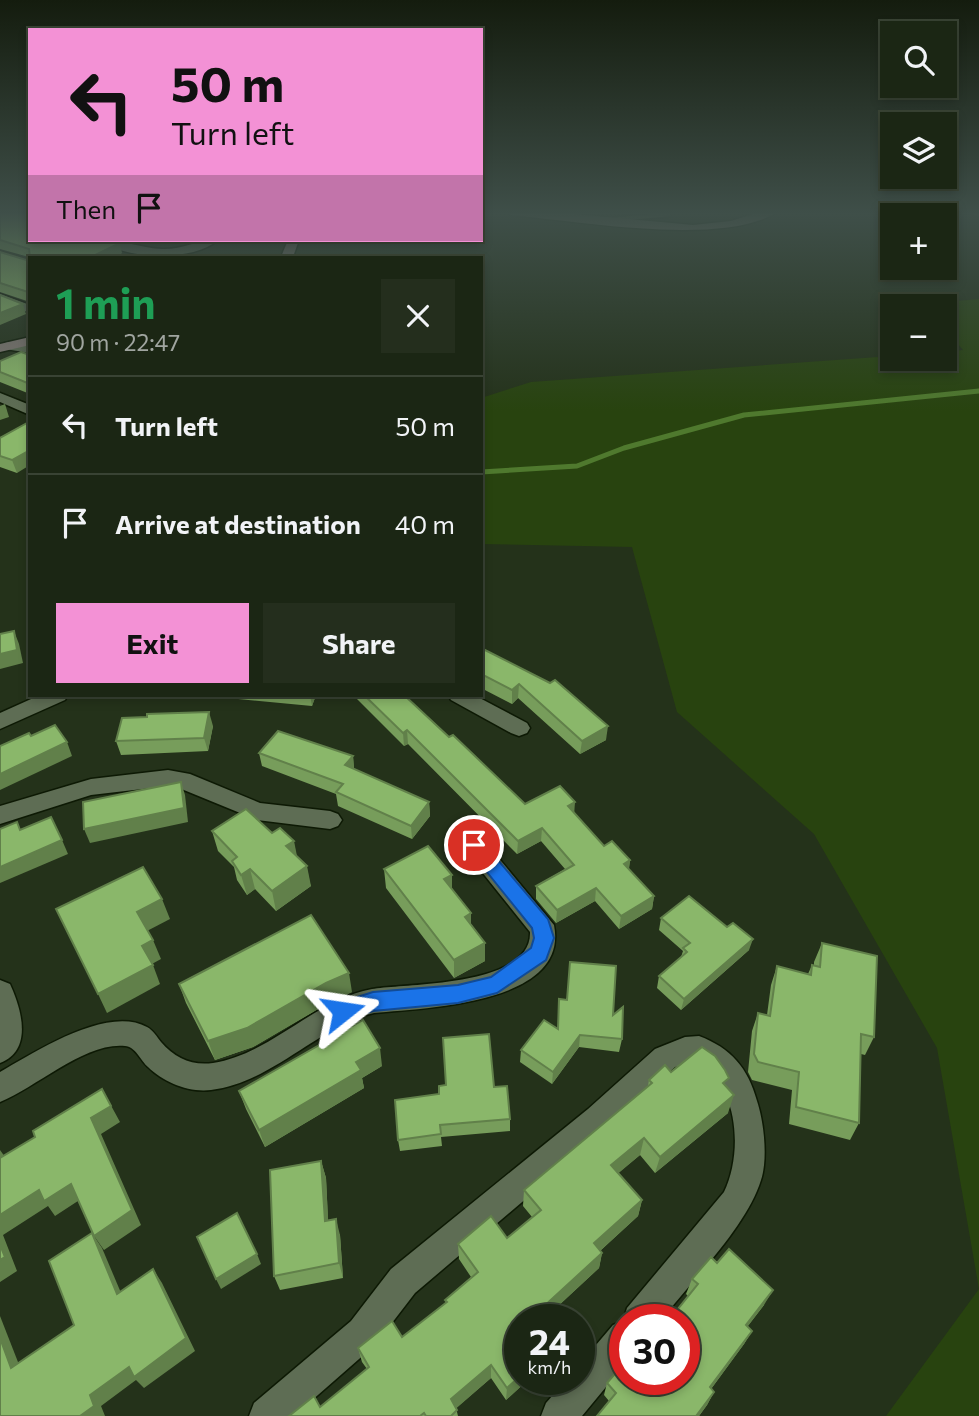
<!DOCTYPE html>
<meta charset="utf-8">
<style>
body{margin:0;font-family:Commissioner,sans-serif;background:#242e1d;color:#f1f3f6;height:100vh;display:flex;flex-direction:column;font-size:26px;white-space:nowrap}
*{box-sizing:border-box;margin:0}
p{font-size:23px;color:#a0a5a0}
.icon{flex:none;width:38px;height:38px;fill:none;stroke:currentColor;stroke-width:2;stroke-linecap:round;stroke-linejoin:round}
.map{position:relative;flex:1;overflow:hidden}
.drawer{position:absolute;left:28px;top:256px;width:455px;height:441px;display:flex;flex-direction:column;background:#1b2614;border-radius:0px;box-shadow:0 4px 10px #0003,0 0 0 2px #394334}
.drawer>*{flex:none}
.guide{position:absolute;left:28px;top:28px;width:455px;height:214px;border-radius:0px;box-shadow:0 4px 10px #0003,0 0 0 2px #394334;background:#f391d5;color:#111;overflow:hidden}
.fabs{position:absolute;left:880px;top:21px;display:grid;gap:14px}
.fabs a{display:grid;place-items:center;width:77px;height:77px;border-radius:0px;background:#1b2614;box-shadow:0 4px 10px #0003,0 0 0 2px #394334;font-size:35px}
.speed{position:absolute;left:504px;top:1304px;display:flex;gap:14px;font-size:35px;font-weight:700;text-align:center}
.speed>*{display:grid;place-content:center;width:91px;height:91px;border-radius:50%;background:#1b2614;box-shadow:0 4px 10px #0003,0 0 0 2px #394334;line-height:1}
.speed small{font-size:18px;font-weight:400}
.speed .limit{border:10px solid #d22;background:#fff;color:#111}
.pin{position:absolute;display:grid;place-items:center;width:60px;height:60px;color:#fff;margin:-30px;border:4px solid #fff;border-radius:50%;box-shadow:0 2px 7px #0007}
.me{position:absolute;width:77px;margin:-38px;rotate:75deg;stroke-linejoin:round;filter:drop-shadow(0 0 5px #0008)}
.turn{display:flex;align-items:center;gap:24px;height:147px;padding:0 28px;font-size:32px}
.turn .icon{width:91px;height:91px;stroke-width:2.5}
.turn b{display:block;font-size:49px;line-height:60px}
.then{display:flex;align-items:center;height:66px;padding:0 28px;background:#0003;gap:14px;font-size:26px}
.round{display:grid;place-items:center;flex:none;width:74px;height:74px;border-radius:0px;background:#242e1d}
.headline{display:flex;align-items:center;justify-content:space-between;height:119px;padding:0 28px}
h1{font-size:42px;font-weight:700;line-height:52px;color:#1e9e55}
.button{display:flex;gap:14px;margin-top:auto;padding:14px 28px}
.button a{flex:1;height:80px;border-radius:0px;background:#f391d5;color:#111;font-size:28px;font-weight:700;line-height:80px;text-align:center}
.button a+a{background:#242e1d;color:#f1f3f6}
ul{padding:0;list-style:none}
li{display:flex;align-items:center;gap:21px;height:98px;padding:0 28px;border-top:2px solid #394334}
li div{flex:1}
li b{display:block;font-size:26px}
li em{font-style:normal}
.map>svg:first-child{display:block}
</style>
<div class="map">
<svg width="979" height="1416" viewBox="0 0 979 1416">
<rect width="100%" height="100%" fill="#24321a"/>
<!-- green -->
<polygon fill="#28430f" points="979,299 979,1416 886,1416 979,1289 937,1048 814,834 677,712 632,547 481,544 481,398 531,382 892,356 892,359 945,359 945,352 963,350 945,329 945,306 922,304"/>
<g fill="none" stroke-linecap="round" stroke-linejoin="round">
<!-- stream -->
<polyline stroke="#4f792e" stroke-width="5" points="481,472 577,466 624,448 744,415 979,391"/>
<defs>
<polygon id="lane" points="669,213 671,216 606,222 603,220 606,218"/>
<g id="street">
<polygon points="963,212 979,212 979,216"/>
<path d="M100,240C121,239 141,248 162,249C182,250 199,239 218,240C193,262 126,260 100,240Z"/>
<polygon points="0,294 30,305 30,313 0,302"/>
<polygon points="10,342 30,345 30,353 5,349 5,343"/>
<polygon points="0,393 30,405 30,415 0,402"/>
<polygon points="40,695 68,695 65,700 0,729 0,713"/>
<polygon points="448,695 474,695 527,723 530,728 527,733 519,736 511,733 451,700"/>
<polygon points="168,770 190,774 260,803 330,811 338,814 342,820 338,826 330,829 257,820 179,788 168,786 91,795 0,824 0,806 91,779"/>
<path d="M474,836L482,838L554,925C570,1005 422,1008 374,1013L359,1017C309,1037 267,1083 211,1090C189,1093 163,1082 148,1067C141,1061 135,1046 125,1046C85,1042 37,1087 0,1102V1072C35,1052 107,1005 147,1027C153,1030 157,1037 161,1042C175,1058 192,1066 213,1063C271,1054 314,1000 372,989C407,983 532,987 530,932L466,852L462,845L466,838Z"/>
<path d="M0,980L10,984C21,1008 34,1050 0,1063Z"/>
<path d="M699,1036C731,1048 748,1068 757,1101C764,1122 768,1159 761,1180C747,1226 692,1281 661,1320H625V1364L582,1416H541L546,1403L567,1379H579V1365L613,1325L623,1321L627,1308L724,1192C743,1153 739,1085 697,1062L675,1067L608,1129L415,1293L375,1345L294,1416H249L254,1403L351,1321L391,1269L588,1109L655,1049L685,1037Z"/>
</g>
<g id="secondary">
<path d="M506,212H552L693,225L731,221L759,212H777C724,247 576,221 511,215Z"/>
<polygon points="288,240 299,240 293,257 281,257"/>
<polygon points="30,337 30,345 0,352 0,344"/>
</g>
</defs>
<!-- lane casing -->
<use href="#lane" stroke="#0d1904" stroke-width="4"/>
<!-- street casing -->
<use href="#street" stroke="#0d1904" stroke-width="3"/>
<!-- secondary casing -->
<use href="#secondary" stroke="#0d1904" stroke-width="3"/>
<!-- lane -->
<use href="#lane" fill="#5e6d54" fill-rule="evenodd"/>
<!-- street -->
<use href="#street" fill="#5e6d54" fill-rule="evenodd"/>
<!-- secondary -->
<use href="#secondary" fill="#827974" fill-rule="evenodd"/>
</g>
<!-- wall -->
<g fill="#779d5b">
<polygon points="0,212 122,253 114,257 30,257 30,302 0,292 0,252 26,260 29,257 0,249"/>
<polygon points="116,240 156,240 145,244"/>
<polygon points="30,355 30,394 0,382 0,361"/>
<polygon points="27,423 17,473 0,467 0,438"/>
<polygon points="481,648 606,740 580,754 518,698 512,704 481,688"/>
<polygon points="227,695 316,695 312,706 228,698"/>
<polygon points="354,695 404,695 449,737 525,804 574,813 604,846 630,860 629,869 654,896 652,909 619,929 595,901 556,923 536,899 536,886 565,869 541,841 517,854 408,744 404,746 354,696"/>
<polygon points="147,717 213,726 208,751 121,755 116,741"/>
<polygon points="259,753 353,756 354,769 429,802 430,816 412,839 338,806 336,794 262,766"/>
<polygon points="212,831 297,857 311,886 276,911 255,889 247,895 237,880 234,867 218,851"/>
<polygon points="384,869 452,875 452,890 471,924 485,943 485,961 454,978 386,888"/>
<polygon points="661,918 727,927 749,950 681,1010 657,988 659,976 681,957 683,951 659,930"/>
<polygon points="822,943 874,1037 865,1055 861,1054 859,1123 850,1140 789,1124 792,1090 752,1080 748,1072 752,1031 758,1013 767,1015 771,985 777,966 808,974 812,965 814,965 814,962"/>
<polygon points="179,984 352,992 330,1002 253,1047 215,1060 186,1003"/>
<polygon points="613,1015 622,1039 619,1052 579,1047 552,1084 520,1062 521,1050 557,1029"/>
<polygon points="382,1066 362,1078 364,1088 265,1147 246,1109 239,1091"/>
<polygon points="671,1072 726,1087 728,1113 655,1173 640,1155 618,1173 642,1200 638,1216 600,1251 602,1253 599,1268 543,1320 520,1320 520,1379 529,1379 506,1400 491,1378 456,1408 458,1416 289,1416 320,1407 367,1369 362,1362 358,1348 402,1337 446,1303 445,1300 471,1277 459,1259 458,1244 507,1238 532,1217 523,1206 524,1190 648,1086 649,1080"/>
<polygon points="494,1087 510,1119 510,1131 441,1137 442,1146 400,1151 398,1140"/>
<polygon points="321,1161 326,1178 328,1221 340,1235 343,1278 280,1290 274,1276"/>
<polygon points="692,1279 764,1305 747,1327 752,1331 744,1344 711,1389 714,1392 707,1405 699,1416 597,1416 609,1401 604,1395 607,1383 625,1379 688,1296 686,1294"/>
</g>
<!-- shaded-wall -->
<g fill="#61804a">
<polygon points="144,240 156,240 145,244"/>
<polygon points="120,243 122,253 114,257 91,257"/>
<polygon points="23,304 26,314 0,325 0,313"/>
<polygon points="5,404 9,417 0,420 0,406"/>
<polygon points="30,450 30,465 17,473 12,460"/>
<polygon points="14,631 19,644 23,663 0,669 0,654"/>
<polygon points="519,684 518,698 512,704 512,690"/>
<polygon points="310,695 316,695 312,706"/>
<polygon points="209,712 213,726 208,751 204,738"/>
<polygon points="608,726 606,740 580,754 582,741"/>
<polygon points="407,730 408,744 404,746 403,733"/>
<polygon points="67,742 72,756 0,790 0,774"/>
<polygon points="353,756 354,770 345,765"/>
<polygon points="181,782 185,795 188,822 90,843 84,829"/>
<polygon points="429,802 430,816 412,839 411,826"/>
<polygon points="575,802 574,816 568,806"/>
<polygon points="542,828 541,841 517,854 518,841"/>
<polygon points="62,840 68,854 0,883 0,867"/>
<polygon points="294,841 298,861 286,846"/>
<polygon points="630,860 628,873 624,864"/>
<polygon points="307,866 311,886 276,911 272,891"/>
<polygon points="250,869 255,889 247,895 241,875"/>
<polygon points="452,875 452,893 444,879"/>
<polygon points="596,888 595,901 556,923 557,910"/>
<polygon points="654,896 652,909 619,929 621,916"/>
<polygon points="162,899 170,919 145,932 137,912"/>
<polygon points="471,913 471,931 465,917"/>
<polygon points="753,939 749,950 681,1010 684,999"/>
<polygon points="153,940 161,959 150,965 142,946"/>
<polygon points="485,943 485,961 454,978 454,960"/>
<polygon points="153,965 160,984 107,1013 98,994"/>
<polygon points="349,973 352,992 330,1002 253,1047 215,1060 208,1041 326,983"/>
<polygon points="580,1035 579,1047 552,1084 553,1072"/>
<polygon points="380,1048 382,1066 362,1078 364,1088 265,1147 259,1130 356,1062"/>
<polygon points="102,1089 120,1122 101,1134 141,1225 104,1250 94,1236 91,1118"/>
<polygon points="734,1095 728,1113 655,1173 660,1157"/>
<polygon points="644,1138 640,1155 608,1182 611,1165"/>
<polygon points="0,1150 5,1157 0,1159"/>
<polygon points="321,1161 326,1178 329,1237 325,1221"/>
<polygon points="71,1184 81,1199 55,1216 48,1206 3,1235 17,1271 0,1282 0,1215 39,1190"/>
<polygon points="642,1200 638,1216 591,1259 594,1243"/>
<polygon points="336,1219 340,1235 343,1278 339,1263"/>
<polygon points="92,1233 102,1248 127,1307 117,1294"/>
<polygon points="602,1253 599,1268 543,1320 529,1320"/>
<polygon points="257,1254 261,1264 221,1289 216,1279"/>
<polygon points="153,1269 162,1283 195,1351 144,1388 136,1380 101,1406 105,1416 80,1416"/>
<polygon points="773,1290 764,1305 738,1339 746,1325"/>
<polygon points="0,1316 25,1380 11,1368 0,1338"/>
<polygon points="752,1331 744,1344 703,1400 710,1387"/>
<polygon points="491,1365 491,1378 452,1412 451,1399"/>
<polygon points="520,1376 520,1379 529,1379 506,1400 507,1388"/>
<polygon points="714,1392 707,1405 699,1416 696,1416"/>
</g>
<!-- building -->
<g fill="#8ab76a" stroke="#61804a" stroke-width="2">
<polygon points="0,212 30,212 30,240 112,240 120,243 91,257 30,257 29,301 28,292 0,283 0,252 26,260 30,257 29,249 0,240"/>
<polygon points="0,295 23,304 0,313"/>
<polygon points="21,352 30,355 30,384 0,372 0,361"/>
<polygon points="27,423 30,424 30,450 12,460 0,456 0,438"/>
<polygon points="14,631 17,650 0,654 0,634"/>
<polygon points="481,648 550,683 555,680 608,726 582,741 519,684 512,690 481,674"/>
<polygon points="364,695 404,695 449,737 453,735 525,804 560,786 575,802 568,806 604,846 612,841 630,860 624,864 654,896 621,916 596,888 557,910 536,886 574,865 542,828 518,841 407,730 403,733"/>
<polygon points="209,712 204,738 116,741 122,718 147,717 147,714"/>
<polygon points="55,725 67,742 0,774 0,746 29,733 31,736"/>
<polygon points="278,731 353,756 345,765 429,802 411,826 336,792 343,784 259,753"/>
<polygon points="181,782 184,808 84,829 83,802"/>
<polygon points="246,809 272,833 280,828 294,841 286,846 307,866 272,891 250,869 241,875 232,861 237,857 212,831"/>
<polygon points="51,817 62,840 0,867 0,829 17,822 20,830"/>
<polygon points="428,846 452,875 444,879 471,913 465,917 485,943 454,960 384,869"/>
<polygon points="143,867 162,899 137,912 153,940 142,946 153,965 98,994 56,909"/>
<polygon points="689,896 727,927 733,923 753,939 684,999 659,976 687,952 683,948 690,943 661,918"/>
<polygon points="311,915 349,973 326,983 247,1028 208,1041 179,984"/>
<polygon points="822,943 877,956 874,1037 861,1034 859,1123 796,1107 799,1072 758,1062 754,1054 758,1013 770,1016 777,966 811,975 812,965 820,967"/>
<polygon points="570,962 616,966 613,1015 623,1007 622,1039 580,1035 553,1072 521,1050 544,1020 558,1029 559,999 567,1000"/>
<polygon points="363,1020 380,1048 356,1062 361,1070 259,1130 239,1091"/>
<polygon points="489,1034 494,1087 507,1086 510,1119 440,1125 441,1134 398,1140 395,1100 439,1094 439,1086 446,1085 443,1038"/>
<polygon points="702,1047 715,1056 725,1070 729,1078 723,1083 734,1095 660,1157 644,1138 611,1165 642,1200 594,1243 602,1253 529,1320 520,1320 520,1376 507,1388 491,1365 451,1399 457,1410 451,1416 426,1416 424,1413 420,1416 289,1416 314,1396 320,1407 369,1367 358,1348 392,1321 402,1337 447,1302 445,1300 478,1272 458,1244 491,1216 507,1238 541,1210 524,1190 652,1083 649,1080 665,1065 671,1072"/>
<polygon points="102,1089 111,1106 91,1118 132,1210 94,1236 71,1184 44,1201 39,1190 0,1215 0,1158 35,1137 33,1131"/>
<polygon points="321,1161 325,1221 336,1219 339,1263 274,1276 270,1170"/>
<polygon points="237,1213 257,1254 216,1279 197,1237"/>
<polygon points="92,1233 117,1294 153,1269 186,1338 134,1377 129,1367 90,1395 94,1406 80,1416 0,1416 0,1338 11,1368 74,1325 49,1261"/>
<polygon points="0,1245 5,1257 0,1260"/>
<polygon points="729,1249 773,1290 746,1325 752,1331 710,1387 714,1392 696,1416 597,1416 616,1393 607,1383 625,1362 625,1379 684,1379 684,1320 669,1320 698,1284 692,1279 711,1257 717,1263"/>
</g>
<!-- sky -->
<linearGradient id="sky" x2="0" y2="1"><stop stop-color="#141c0e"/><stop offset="0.52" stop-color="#3f4f49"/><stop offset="1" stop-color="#3f4f49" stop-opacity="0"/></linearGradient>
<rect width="979" height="411" fill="url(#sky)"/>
<!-- route -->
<polygon fill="#1a73e8" stroke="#114b97" stroke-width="2" points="474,838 481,840 548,919 554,938 546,960 497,993 458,1003 373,1011 343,1020 335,1017 332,1011 335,1004 373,992 458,985 491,977 531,948 534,938 532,928 465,845 468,840"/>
</svg>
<div class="fabs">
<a><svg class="icon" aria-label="search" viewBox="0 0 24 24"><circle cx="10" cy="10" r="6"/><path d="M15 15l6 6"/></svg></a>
<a><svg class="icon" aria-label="layers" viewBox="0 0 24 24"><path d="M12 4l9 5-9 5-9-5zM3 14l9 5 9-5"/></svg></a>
<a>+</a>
<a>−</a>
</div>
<div class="speed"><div>24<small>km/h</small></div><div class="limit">30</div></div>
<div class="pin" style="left:474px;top:845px;background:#d93025"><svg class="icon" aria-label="arrive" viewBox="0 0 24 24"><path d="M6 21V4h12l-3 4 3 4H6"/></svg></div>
<svg class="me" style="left:343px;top:1011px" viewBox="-20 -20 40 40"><path d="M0-17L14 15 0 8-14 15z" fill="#1a73e8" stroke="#fff" stroke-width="4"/></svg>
<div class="guide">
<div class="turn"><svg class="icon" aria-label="left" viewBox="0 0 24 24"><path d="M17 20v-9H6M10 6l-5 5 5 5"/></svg><div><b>50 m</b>Turn left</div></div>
<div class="then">Then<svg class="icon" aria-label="arrive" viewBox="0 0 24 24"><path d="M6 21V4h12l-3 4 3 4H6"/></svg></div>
</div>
<section class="drawer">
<div class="headline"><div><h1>1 min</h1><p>90 m · 22:47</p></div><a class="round"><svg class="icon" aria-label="close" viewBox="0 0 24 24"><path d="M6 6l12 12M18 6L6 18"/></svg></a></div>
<ul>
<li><svg class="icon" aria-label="left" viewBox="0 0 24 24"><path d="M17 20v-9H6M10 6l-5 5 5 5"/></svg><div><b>Turn left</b></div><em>50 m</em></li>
<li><svg class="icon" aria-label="arrive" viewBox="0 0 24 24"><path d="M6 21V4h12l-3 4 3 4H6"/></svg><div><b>Arrive at destination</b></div><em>40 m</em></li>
</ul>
<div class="button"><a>Exit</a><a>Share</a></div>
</section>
</div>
